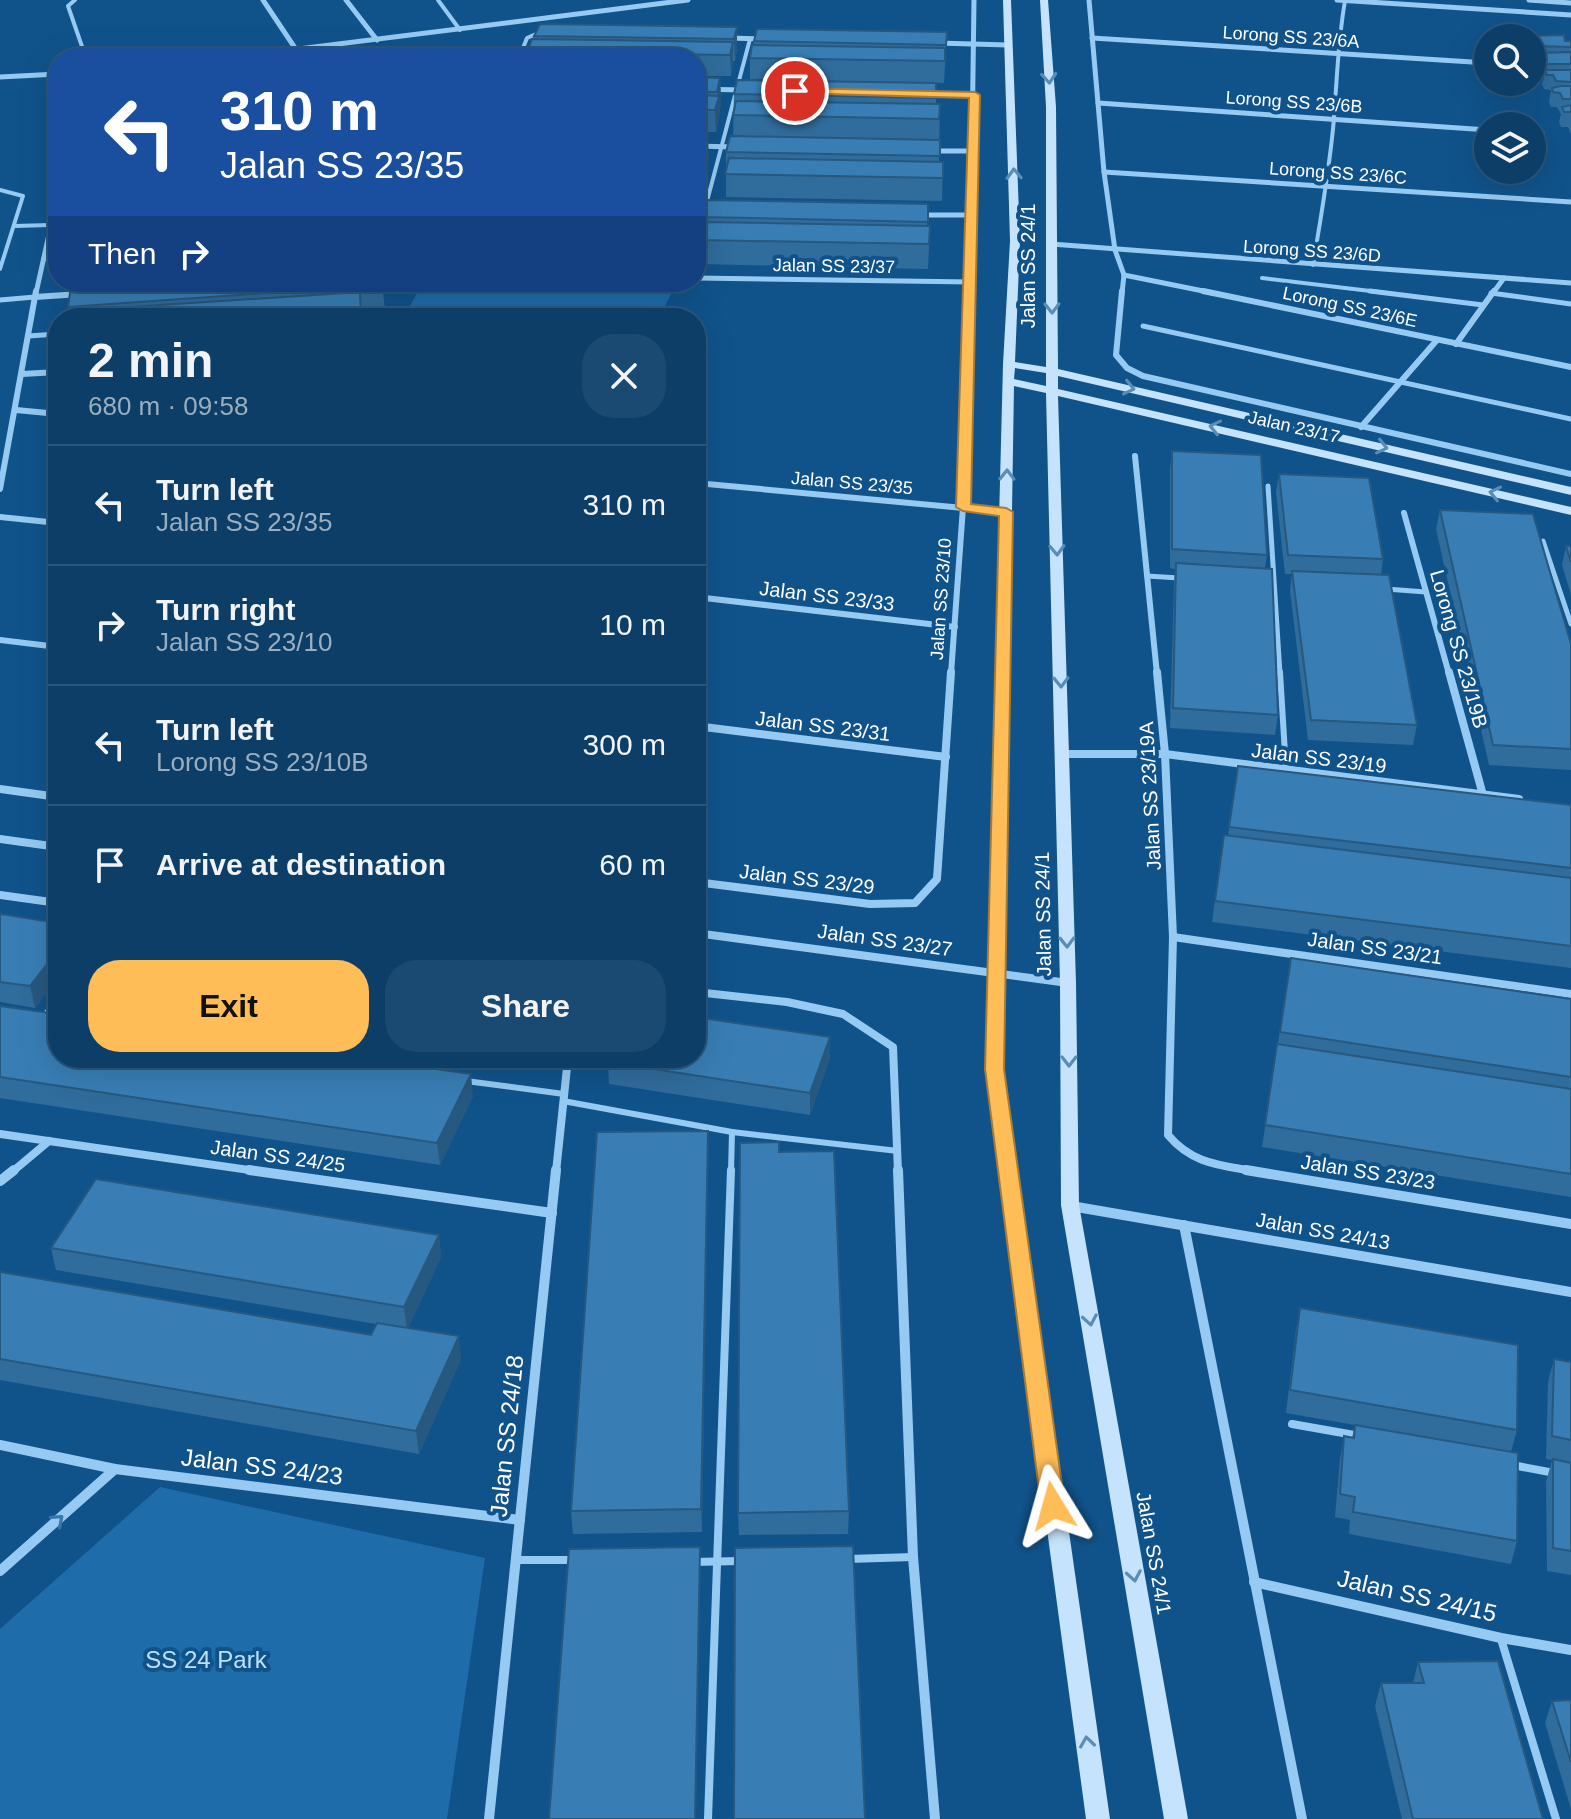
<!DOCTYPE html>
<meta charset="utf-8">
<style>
body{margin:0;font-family:Arial,sans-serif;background:#1a4971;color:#f1f3f6;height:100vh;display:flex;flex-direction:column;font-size:30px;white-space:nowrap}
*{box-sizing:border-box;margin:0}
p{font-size:26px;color:#9aaec0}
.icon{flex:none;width:44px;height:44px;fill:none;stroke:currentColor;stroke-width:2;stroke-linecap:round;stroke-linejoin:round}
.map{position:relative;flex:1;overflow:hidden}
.side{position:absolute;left:48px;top:308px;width:658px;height:760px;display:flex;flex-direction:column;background:#0c3e68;border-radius:32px;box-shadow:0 8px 32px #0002,0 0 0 2px #2c577c}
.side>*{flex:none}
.hud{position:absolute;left:48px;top:48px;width:658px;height:244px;border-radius:32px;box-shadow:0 8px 32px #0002,0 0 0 2px #2c577c;background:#1a4fa0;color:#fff;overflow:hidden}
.controls{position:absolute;left:1474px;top:24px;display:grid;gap:16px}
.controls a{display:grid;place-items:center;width:72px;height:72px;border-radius:50%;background:#0c3e68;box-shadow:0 8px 32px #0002,0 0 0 2px #2c577c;font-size:40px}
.pin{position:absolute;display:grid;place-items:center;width:68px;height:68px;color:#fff;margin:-34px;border:4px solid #fff;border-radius:50%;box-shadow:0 2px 8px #0007}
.me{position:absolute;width:88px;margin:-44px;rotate:352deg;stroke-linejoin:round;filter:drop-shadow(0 0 6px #0008)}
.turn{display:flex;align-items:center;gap:28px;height:168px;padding:0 40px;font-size:36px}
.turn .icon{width:104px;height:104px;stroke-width:2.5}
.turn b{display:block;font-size:56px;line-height:68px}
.then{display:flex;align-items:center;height:76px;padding:0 40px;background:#0003;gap:16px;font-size:30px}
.round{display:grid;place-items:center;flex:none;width:84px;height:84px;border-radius:32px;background:#1a4971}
.summary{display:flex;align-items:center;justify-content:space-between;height:136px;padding:0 40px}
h1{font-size:48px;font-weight:700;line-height:60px}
.cta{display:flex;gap:16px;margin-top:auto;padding:16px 40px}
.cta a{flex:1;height:92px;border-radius:32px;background:#ffbd57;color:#111;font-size:32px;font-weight:700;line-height:92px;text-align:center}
.cta a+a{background:#1a4971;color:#f1f3f6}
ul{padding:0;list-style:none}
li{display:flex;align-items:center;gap:24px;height:120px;padding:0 40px;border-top:2px solid #2c577c}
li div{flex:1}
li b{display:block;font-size:30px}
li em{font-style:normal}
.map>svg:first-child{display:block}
</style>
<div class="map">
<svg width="1571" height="1819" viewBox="0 0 1571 1819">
<rect width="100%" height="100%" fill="#10538b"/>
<!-- green -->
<g fill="#1e6ca9">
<polygon points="423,283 673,290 659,318 403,318"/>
<polygon points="160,1487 485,1558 447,1819 0,1819 0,1629"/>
</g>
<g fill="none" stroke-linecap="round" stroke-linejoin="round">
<!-- lane-far3 -->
<g stroke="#96caf2" stroke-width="4">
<polyline points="75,0 68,6 86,58"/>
<polyline points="438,0 460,30"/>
<polyline points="519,58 527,38 536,34"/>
<polyline points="0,190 23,196 0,269"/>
<polyline points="706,205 750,39"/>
<polyline points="14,226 50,225"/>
<polyline points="696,247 703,216"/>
<polyline points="43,259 58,258"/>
<path d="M1313,265C1321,216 1330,167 1334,118C1337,78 1338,40 1345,1"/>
<polyline points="1262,278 1387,293"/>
</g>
<!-- lane-far2 -->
<g stroke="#96caf2" stroke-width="5">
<polyline points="1370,291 1483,305"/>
<polyline points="1491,293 1571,304"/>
<polyline points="0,300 35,297"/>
<polyline points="356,316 379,315"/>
<polyline points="1143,326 1571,419"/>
<polyline points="28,336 58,334"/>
<polyline points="1268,486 1280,674"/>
<polyline points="1543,541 1571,624"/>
<polyline points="1147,576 1179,578"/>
<polyline points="1386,589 1426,592"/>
</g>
<!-- lane-far1 -->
<g stroke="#96caf2" stroke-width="6">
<polyline points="1280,672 1286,770"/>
<polyline points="43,1018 58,998"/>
<polyline points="466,1081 564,1094"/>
<polyline points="563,1101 732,1132 898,1151"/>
<polyline points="731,1172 732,1132"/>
</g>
<!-- lane -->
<g stroke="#96caf2" stroke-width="8">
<polyline points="1292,1424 1360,1436"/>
<polyline points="1512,1465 1571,1476"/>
<polyline points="848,1559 913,1557"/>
<polyline points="516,1560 573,1560"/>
<polyline points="692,1562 741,1561"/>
<polyline points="1501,1639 1556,1819"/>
<polyline points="708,1819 731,1170"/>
</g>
<!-- street-far3 -->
<g stroke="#96caf2" stroke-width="5">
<polyline points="263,0 297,51"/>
<polyline points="346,0 377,40"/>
<polyline points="1089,0 1104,172 1115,250 1124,275 1122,293"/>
<polyline points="1337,0 1571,15"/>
<polyline points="1529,0 1571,3"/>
<polyline points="729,38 763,39"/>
<polyline points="1092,38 1488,63"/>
<polyline points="937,43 1008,45"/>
<polyline points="227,58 688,0"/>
<polyline points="0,77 58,74"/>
<polyline points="696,89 743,90"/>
<polyline points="929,94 975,95"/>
<polyline points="1098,103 1488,130"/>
<polyline points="1532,133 1542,133"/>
<polyline points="696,146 735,147"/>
<polyline points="929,151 974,151"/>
<polyline points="1104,172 1571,202"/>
<polyline points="696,210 713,210"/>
<polyline points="918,215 973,215"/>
<polyline points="1051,244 1571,283"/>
<polyline points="1124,275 1213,293"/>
<polyline points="696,278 971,282"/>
<polyline points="36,293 58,194"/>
<polyline points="970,293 974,0"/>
<polyline points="1493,293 1504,278"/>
</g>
<!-- street-far2 -->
<g stroke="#96caf2" stroke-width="6">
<polyline points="1122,291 1116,355 1127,368 1143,376 1571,474"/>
<polyline points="1203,291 1571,367"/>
<polyline points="35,297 80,294"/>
<polyline points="1456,344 1494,291"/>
<polyline points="22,374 58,372"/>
<polyline points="16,410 58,414"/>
<polyline points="50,413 58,380"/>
<polyline points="1361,427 1437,340"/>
<polyline points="1135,456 1157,674"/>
<polyline points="696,483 1006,512"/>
<polyline points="0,489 36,291"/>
<polyline points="1404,513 1449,674"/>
<polyline points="0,517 58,523"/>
<polyline points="696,597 955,627"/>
<polyline points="0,640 58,647"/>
<polyline points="951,674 963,507 970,291"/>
</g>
<!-- street-far1 -->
<g stroke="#96caf2" stroke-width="8">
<path d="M1157,672L1165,754L1173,937L1168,1135C1193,1165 1222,1165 1258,1172"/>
<polyline points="1449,672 1483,795"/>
<polyline points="696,726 946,757"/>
<polyline points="1063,754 1165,754 1519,799"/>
<polyline points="0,789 58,797"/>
<polyline points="0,839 58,847"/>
<polyline points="696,882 870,904 915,903 937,879 951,672"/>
<polyline points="0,895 58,903"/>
<polyline points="696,933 1068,983"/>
<polyline points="1173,937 1571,994"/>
<polyline points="696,992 787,1002 843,1014 893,1047 898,1172"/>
<polyline points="0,1134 263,1172"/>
<polyline points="12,1172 49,1141"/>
<polyline points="556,1172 568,1058"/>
</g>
<!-- street -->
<g stroke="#96caf2" stroke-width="10">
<polyline points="249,1170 552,1213"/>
<polyline points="898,1170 913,1557 935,1819"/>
<polyline points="1246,1170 1571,1224"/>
<polyline points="0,1181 14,1170"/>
<polyline points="1071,1206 1571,1292"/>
<polyline points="1184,1225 1302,1819"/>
<polyline points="0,1445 115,1469 520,1520"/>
<polyline points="0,1571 115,1469"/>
<polyline points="1254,1582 1501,1638 1571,1650"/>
<polyline points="489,1819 556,1170"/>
</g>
<!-- secondary -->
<path fill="#c5e3fc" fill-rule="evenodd" d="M1003,0H1011L1020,241L1015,362L1046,367V107L1040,0H1048L1056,107L1058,369L1571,487V495L1058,376V389L1571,507V515L1058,396L1076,983L1079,1205L1188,1819H1164L1061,1205L1060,983L1046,393L1014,386L1003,1069L1110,1819H1086L985,1069L1003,364L1010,241ZM1015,368L1046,373V386L1014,379Z"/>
</g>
<!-- wall -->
<g fill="#306c9c">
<polygon points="737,27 737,48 735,61 733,61 731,76 696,76 696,58 527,58 527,52 534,39 534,36"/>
<polygon points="947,32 944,83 750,79 750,58 754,41"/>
<polygon points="1527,36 1571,41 1571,134 1568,127 1561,127 1559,122 1561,114 1557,107 1551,107 1549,102 1551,90 1544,89 1542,84 1544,78 1541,72 1534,72 1532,67 1534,59 1532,55 1532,38 1526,38"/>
<polygon points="696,77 720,78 721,100 719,118 716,132 696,132"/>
<polygon points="936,83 936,104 940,104 939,162 943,162 942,201 726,197 726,152 733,136 734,94"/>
<polygon points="696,135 709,158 705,174 704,174 700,193 696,193"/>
<polygon points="928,204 927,226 930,226 928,269 700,264 699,240 702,228 702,217"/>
<polygon points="382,282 385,310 362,312 362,318 68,318 68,307"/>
<polygon points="1172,451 1267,555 1265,568 1278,715 1275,735 1170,728 1174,582 1175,569 1170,568 1170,469"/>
<polygon points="1279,474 1383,559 1381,575 1417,725 1413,745 1308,740 1290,590 1292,574 1285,574 1276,492"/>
<polygon points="1440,510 1571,644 1571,770 1489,765 1436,529"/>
<polygon points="1566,546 1571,546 1571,595 1562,565"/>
<polygon points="1238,766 1571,805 1571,968 1212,922 1224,835 1228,836"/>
<polygon points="0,914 58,923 58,978 35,1008 0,1002"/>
<polygon points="1291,958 1571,999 1571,1197 1262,1147"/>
<polygon points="58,982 58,1010 53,988"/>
<polygon points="0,1006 473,1096 440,1165 0,1098"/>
<polygon points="830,1037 830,1058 810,1115 609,1084 608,1062"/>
<polygon points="373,1058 460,1058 454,1070"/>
<polygon points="708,1131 702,1532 573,1534 571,1511"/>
<polygon points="779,1152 849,1511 848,1534 739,1535 738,1513"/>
<polygon points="439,1235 441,1257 408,1328 461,1359 419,1454 0,1380 0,1272 371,1335 376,1324 56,1270 51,1248"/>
<polygon points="1300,1308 1517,1430 1511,1452 1517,1541 1511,1564 1349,1534 1350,1520 1335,1517 1340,1459 1344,1436 1352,1438 1355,1425 1286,1413 1296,1330"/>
<polygon points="1554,1359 1571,1362 1571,1575 1547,1571 1546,1482 1552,1460 1546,1459 1548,1382"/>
<polygon points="1418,1662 1543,1819 1402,1819 1375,1706 1381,1683 1413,1683"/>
<polygon points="1571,1700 1571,1809 1545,1723 1552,1701"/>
</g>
<!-- shaded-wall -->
<g fill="#27587f">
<polygon points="737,27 737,48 735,61 734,39"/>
<polygon points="733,42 733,63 731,76 730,55"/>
<polygon points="720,78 721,100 719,118 716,132 715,110"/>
<polygon points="708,135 709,158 705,174 705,151"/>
<polygon points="703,154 704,177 700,193 700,170"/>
<polygon points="58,950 58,978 35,1008 30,986"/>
<polygon points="830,1037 830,1058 810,1115 810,1093"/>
<polygon points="452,1058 460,1058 454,1070"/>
<polygon points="471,1074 473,1096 440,1165 437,1143"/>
<polygon points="708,1131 708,1153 702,1532 701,1509"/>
<polygon points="439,1235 441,1257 407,1330 404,1307"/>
<polygon points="459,1336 461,1359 419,1454 416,1431"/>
<polygon points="700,1547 700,1569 696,1819 695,1819"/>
</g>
<!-- building -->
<g fill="#387eb5" stroke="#27587f" stroke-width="2">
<polygon points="540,24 737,27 734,39 534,36"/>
<polygon points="757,29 947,32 946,45 754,41"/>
<polygon points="1564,35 1565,41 1571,41 1571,47 1537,46 1535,40 1532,40 1532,38 1527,38 1527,36"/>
<polygon points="532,39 733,42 730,55 527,52"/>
<polygon points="752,45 945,48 945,61 750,58"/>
<polygon points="1571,52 1571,64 1546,64 1544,58 1537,57 1535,53"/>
<polygon points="1545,70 1571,70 1571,82 1556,81 1553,75 1547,75"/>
<polygon points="696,77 720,78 717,92 696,92"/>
<polygon points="737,80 936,83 936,98 734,94"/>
<polygon points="1560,86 1571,86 1571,99 1563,99 1560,93 1553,92 1552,88"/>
<polygon points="696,95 719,96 715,110 696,110"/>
<polygon points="736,101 940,104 939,119 733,115"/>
<polygon points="1571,105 1571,112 1564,112 1562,107"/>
<polygon points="696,135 708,135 705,151 696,151"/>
<polygon points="730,136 940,140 940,156 726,152"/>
<polygon points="696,154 703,154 700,170 696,170"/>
<polygon points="729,158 943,162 943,178 725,174"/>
<polygon points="706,200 928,204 928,222 702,217"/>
<polygon points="703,222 930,226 929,244 699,240"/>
<polygon points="131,282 382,282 382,285 68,307 71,286"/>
<polygon points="360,292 361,316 328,318 68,318 69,311"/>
<polygon points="1172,451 1261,455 1267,555 1172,549"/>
<polygon points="1279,474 1369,478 1383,559 1288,555"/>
<polygon points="1440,510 1533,514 1571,644 1571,749 1493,745"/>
<polygon points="1566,546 1571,546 1571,562"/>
<polygon points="1176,563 1272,569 1278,715 1173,708"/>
<polygon points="1292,571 1389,575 1417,725 1311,720"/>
<polygon points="1238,766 1571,805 1571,868 1229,827"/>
<polygon points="1224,835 1571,878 1571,946 1215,901"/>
<polygon points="0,914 58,923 58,950 30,986 0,982"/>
<polygon points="1291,958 1571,999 1571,1077 1280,1032"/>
<polygon points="0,1006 58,1014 58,1058 358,1058 471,1074 437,1143 0,1077"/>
<polygon points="696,1017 830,1037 810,1093 608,1062 610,1058 696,1058"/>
<polygon points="1277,1044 1571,1089 1571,1174 1265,1125"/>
<polygon points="708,1131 701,1509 571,1511 597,1132"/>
<polygon points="779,1142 779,1152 834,1151 849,1511 738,1513 740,1143"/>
<polygon points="96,1179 439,1235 404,1307 51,1248"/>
<polygon points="0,1272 371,1335 377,1323 459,1336 416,1431 0,1359"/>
<polygon points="1300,1308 1518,1345 1517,1430 1290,1390"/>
<polygon points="1554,1359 1571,1362 1571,1440 1552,1436"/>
<polygon points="1355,1425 1518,1453 1517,1541 1353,1512 1355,1497 1340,1494 1344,1436 1354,1438"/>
<polygon points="1553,1459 1571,1463 1571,1551 1553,1548"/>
<polygon points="853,1546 865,1819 734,1819 735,1548"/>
<polygon points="700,1547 695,1819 549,1819 569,1549"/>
<polygon points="1498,1661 1543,1819 1413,1819 1381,1683 1424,1683 1418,1662"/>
<polygon points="1571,1700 1571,1762 1552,1701"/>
</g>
<!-- one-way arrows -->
<defs><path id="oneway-chevron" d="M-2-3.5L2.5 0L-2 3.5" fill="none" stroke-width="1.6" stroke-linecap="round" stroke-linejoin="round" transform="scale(2)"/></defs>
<g stroke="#588db8">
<use href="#oneway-chevron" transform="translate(1049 78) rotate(86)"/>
<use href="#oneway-chevron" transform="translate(1014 174) rotate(-92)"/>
<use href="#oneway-chevron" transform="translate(1052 308) rotate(89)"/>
<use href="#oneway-chevron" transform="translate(1129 388) rotate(13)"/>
<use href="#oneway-chevron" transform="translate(1215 427) rotate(-167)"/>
<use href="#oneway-chevron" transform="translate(1382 447) rotate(13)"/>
<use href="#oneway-chevron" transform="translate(1007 475) rotate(-89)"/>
<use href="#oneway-chevron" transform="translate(1495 493) rotate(-167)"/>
<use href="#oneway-chevron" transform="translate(1057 550) rotate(88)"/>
<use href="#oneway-chevron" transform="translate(1061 682) rotate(89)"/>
<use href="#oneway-chevron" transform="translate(1067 942) rotate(89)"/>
<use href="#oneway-chevron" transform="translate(1069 1061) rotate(90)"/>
<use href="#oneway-chevron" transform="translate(1090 1320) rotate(80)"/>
<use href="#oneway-chevron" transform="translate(1134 1576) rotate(80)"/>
<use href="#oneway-chevron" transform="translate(1087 1742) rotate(-98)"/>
</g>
<use stroke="#3877aa" href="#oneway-chevron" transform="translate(58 1520) rotate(-41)"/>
<!-- route -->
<polygon fill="#ffbd57" stroke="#a67b39" stroke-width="2" points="795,88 975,92 980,95 971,504 1006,508 1013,512 1004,1069 1065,1506 1062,1513 1053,1516 1045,1513 1041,1506 985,1069 999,516 963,511 956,507 969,98 791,93 789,91"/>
<g text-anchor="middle" stroke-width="8" stroke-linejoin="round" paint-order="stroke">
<!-- far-street labels -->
<g font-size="18" fill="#fff" stroke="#10538b">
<text transform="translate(1291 37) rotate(4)" y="6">Lorong SS 23/6A</text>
<text transform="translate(1294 102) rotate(4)" y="6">Lorong SS 23/6B</text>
<text transform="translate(1338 173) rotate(4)" y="6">Lorong SS 23/6C</text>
<text transform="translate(1312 251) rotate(4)" y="6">Lorong SS 23/6D</text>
<text transform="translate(834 266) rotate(1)" y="6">Jalan SS 23/37</text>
<text transform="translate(1350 307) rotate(12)" y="6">Lorong SS 23/6E</text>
<text transform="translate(1294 427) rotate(13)" y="6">Jalan 23/17</text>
<text transform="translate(852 483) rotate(5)" y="6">Jalan SS 23/35</text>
<text transform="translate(941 599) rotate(-86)" y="6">Jalan SS 23/10</text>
</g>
<!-- street labels -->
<g font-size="20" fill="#fff" stroke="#10538b">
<text transform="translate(1028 266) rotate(-90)" y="7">Jalan SS 24/1</text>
<text transform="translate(827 596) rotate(7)" y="7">Jalan SS 23/33</text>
<text transform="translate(1459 649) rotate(74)" y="7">Lorong SS 23/19B</text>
<text transform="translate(823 726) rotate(7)" y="7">Jalan SS 23/31</text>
<text transform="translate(1319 758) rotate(7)" y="7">Jalan SS 23/19</text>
<text transform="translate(1150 796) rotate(-93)" y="7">Jalan SS 23/19A</text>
<text transform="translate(807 879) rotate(7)" y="7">Jalan SS 23/29</text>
<text transform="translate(1043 914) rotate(-91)" y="7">Jalan SS 24/1</text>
<text transform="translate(885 940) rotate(8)" y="7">Jalan SS 23/27</text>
<text transform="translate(1375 948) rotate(8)" y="7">Jalan SS 23/21</text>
<text transform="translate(278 1156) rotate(8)" y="7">Jalan SS 24/25</text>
<text transform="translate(1368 1172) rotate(9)" y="7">Jalan SS 23/23</text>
<text transform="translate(1323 1231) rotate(10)" y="7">Jalan SS 24/13</text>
<text transform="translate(1154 1553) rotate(80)" y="7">Jalan SS 24/1</text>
</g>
<!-- near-street labels -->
<g font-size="24" fill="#fff" stroke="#10538b">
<text transform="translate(507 1436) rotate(-84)" y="8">Jalan SS 24/18</text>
<text transform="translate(262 1467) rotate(7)" y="8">Jalan SS 24/23</text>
<text transform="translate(1417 1596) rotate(13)" y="8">Jalan SS 24/15</text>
</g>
<!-- near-park labels -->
<g font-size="24" fill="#bde1fd" stroke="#10538b">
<text x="206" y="1668">SS 24 Park</text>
</g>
</g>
</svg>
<div class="controls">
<a><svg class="icon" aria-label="search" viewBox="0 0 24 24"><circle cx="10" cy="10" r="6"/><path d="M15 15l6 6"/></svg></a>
<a><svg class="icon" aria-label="layers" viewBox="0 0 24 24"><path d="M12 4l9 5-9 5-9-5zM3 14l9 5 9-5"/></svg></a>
</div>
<div class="pin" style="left:795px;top:91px;background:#d93025"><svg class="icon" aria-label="arrive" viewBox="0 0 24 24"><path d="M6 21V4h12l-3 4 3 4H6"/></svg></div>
<svg class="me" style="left:1053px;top:1506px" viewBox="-20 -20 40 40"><path d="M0-17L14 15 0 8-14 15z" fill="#ffbd57" stroke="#fff" stroke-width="4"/></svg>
<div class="hud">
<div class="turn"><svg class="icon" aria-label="left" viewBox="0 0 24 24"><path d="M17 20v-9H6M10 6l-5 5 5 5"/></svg><div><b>310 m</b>Jalan SS 23/35</div></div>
<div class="then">Then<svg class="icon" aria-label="right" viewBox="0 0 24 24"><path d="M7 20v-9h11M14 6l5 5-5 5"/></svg></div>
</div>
<section class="side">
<div class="summary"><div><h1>2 min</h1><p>680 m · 09:58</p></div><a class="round"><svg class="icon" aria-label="close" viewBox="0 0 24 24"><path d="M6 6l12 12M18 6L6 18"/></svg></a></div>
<ul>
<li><svg class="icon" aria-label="left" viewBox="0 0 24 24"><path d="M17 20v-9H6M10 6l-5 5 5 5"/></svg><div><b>Turn left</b><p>Jalan SS 23/35</p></div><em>310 m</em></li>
<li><svg class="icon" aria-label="right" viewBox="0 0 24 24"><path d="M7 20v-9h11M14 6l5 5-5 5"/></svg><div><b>Turn right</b><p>Jalan SS 23/10</p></div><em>10 m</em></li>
<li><svg class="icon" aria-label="left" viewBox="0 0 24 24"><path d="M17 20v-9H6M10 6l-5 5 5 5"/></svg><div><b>Turn left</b><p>Lorong SS 23/10B</p></div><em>300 m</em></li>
<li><svg class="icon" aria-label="arrive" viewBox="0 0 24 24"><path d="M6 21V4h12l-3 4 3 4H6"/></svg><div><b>Arrive at destination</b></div><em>60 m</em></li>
</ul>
<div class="cta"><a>Exit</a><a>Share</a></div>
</section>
</div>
